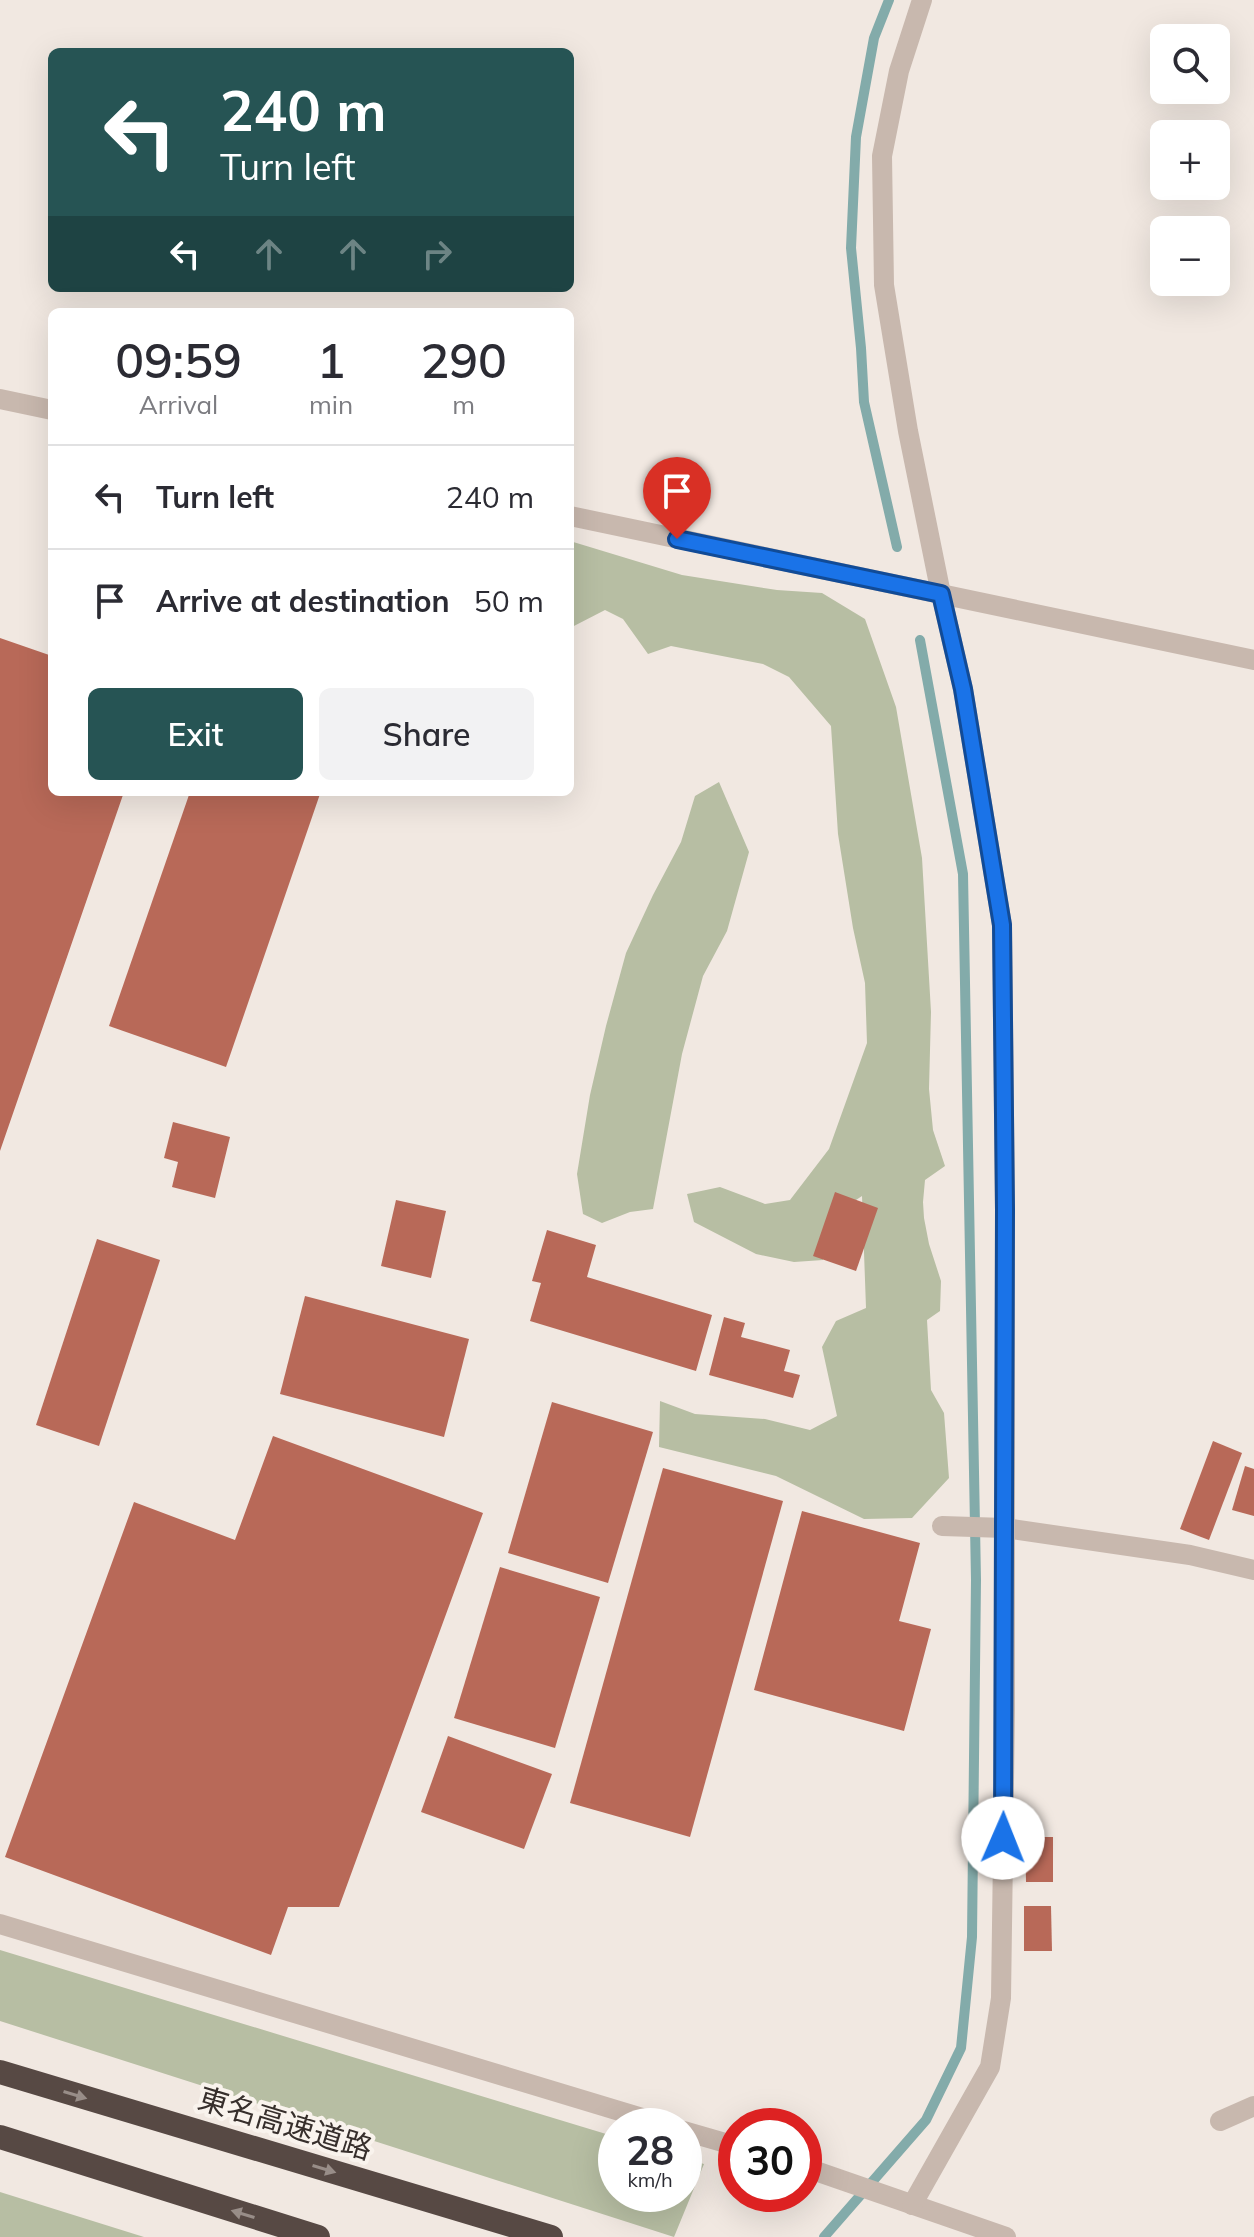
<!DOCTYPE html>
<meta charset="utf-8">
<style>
body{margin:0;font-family:Mulish,"Noto Sans JP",sans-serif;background:#f2f2f3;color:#2b2b33;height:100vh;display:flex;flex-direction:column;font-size:30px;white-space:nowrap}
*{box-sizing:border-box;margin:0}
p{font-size:26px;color:#7c7c81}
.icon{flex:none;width:44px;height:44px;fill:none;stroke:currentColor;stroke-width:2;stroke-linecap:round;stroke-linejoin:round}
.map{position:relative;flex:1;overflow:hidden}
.panel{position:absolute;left:48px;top:308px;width:526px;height:488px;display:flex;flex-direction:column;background:#fff;border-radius:12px;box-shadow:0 8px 32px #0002}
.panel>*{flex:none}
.hud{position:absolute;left:48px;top:48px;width:526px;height:244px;border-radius:12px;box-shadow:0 8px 32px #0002;background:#265454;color:#fff;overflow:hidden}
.buttons{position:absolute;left:1150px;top:24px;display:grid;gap:16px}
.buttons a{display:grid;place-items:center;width:80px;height:80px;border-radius:12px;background:#fff;box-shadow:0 8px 32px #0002;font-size:40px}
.speed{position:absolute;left:598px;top:2108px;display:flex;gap:16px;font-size:40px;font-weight:700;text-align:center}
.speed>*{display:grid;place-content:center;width:104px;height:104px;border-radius:50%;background:#fff;box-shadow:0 8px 32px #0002;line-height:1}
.speed small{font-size:20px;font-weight:400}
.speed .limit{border:12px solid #d22;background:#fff;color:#111}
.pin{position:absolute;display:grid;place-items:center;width:68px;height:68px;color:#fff;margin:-82px -34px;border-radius:50% 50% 50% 0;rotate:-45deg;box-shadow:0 0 8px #0007}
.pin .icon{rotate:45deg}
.me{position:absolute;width:88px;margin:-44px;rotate:1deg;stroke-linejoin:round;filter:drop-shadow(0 0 6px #0008)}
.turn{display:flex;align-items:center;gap:28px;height:168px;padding:0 40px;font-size:36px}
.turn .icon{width:104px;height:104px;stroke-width:2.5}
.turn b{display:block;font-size:56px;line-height:68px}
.lanes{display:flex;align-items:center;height:76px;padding:0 40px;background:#0003;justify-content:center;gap:40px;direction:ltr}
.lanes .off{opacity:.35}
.eta{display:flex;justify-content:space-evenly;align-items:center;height:136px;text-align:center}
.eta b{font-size:48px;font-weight:600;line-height:56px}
.cta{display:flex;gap:16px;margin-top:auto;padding:16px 40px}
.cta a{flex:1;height:92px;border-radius:12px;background:#265454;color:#fff;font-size:32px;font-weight:600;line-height:92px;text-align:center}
.cta a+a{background:#f2f2f3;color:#2b2b33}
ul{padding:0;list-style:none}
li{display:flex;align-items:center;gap:24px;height:104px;padding:0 40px;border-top:2px solid #e1e1e2}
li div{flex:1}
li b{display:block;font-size:30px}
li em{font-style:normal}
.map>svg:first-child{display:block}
</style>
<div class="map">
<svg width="1254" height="2237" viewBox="0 0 1254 2237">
<rect width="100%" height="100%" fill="#f1e8e1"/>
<!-- green -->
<g fill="#b7bea3">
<polygon points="570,541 682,575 777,590 822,593 865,619 896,707 922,858 931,1012 929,1089 933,1130 945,1166 925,1180 923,1202 924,1218 929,1244 941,1281 940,1311 927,1320 931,1390 944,1413 949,1478 912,1518 864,1519 776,1476 659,1447 660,1401 695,1414 765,1419 810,1430 837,1416 822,1347 836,1321 866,1308 862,1196 832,1216 823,1260 794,1262 756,1254 694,1222 687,1194 720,1187 765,1204 790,1200 829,1149 867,1043 865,983 853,928 838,834 831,726 789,677 763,664 671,646 648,654 623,619 605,610 572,627 570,626"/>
<polygon points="719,782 749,852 727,931 703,976 682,1054 653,1209 630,1212 602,1223 583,1214 577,1174 590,1095 606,1026 626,953 653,895 681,842 695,796"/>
<polygon points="0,1950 616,2137 616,2194 684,2194 684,2158 704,2164 674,2237 0,2021"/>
<polygon points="0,2192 144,2237 0,2237"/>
</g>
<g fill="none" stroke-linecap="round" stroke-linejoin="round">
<!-- stream -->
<g stroke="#83abaa" stroke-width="10">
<polyline points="889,0 874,38 856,137 851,248 861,348 864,402 897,547"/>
<polyline points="824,2237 926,2120 961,2048 972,1937 976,1580 963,874 920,640"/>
</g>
</g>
<!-- building -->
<g fill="#b86958">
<polygon points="0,638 52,656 52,792 124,792 0,1151"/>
<polygon points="190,792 314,792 320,794 226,1067 109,1026"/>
<polygon points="173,1122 230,1137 215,1198 172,1187 178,1162 164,1158"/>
<polygon points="835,1192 878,1208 856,1271 813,1256"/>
<polygon points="396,1200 446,1211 431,1278 381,1266"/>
<polygon points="547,1230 596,1245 587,1277 712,1315 696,1371 530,1321 541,1283 532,1281"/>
<polygon points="97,1239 160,1260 99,1446 36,1425"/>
<polygon points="305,1296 469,1339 444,1437 280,1394"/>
<polygon points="724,1317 745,1323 741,1337 790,1350 784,1371 800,1375 793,1398 709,1375"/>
<polygon points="552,1402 653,1432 608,1583 508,1553"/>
<polygon points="273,1436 483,1513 339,1907 288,1907 271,1955 5,1857 134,1502 235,1540"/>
<polygon points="1213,1441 1242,1453 1209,1540 1180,1529"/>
<polygon points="1245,1466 1254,1469 1254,1516 1232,1510"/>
<polygon points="663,1468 783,1501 690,1837 570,1803"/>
<polygon points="802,1511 920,1543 899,1621 931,1629 904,1731 754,1690"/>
<polygon points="500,1567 600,1597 555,1748 454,1718"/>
<polygon points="448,1736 552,1774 524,1849 421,1812"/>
<polygon points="1025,1837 1053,1837 1053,1882 1026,1882"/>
<polygon points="1024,1906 1051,1906 1052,1951 1024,1951"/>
</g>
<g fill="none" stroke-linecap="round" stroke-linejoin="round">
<!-- minor -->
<g stroke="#c8b8ae" stroke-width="20">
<polyline points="0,399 52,410"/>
<polyline points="570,516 1254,660"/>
<polyline points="942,1526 1005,1528 1190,1555 1254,1570"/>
<polyline points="0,1924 669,2126"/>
<polyline points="1220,2121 1254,2106"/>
<polyline points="684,2131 736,2146"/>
<polyline points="804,2167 1006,2237"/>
<polyline points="912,2205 990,2067 1001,1998 1005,1710 1005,1209 1002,925 963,689 941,594 908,431 884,285 882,156 899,71 922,0"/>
</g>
<!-- highway -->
<g stroke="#574944" stroke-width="24">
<polyline points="0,2072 551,2237"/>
<polyline points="0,2137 318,2237"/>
</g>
</g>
<!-- one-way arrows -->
<defs><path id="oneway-solid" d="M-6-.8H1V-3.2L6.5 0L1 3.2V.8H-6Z" transform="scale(2)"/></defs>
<g fill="#988d88">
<use href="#oneway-solid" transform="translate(75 2095) rotate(17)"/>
<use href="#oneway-solid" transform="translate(324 2169) rotate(17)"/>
<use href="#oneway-solid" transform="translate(243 2214) rotate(-163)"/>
</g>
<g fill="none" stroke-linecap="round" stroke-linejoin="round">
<defs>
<polyline id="route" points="677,539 941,594 963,689 1002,925 1005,1209 1003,1838"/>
</defs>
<!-- route casing -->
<use href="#route" stroke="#114b97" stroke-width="20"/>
<!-- route -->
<use href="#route" stroke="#1a73e8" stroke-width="14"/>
</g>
<g text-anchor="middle" stroke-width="8" stroke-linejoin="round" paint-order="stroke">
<!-- street labels -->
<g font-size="30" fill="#372f2c" stroke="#f9f3ed">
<text transform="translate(285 2124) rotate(17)" y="10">東名高速道路</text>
</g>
</g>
</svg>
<div class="buttons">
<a><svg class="icon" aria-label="search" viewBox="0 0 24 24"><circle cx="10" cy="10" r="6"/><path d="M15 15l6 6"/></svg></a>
<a>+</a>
<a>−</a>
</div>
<div class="speed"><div>28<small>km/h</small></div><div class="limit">30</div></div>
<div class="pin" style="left:677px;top:539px;background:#d93025"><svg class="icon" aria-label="arrive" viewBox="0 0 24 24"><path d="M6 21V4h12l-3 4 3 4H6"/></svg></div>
<svg class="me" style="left:1003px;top:1838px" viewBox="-20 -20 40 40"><circle r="19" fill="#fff"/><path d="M0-13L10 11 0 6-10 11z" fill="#1a73e8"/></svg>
<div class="hud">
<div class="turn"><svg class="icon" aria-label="left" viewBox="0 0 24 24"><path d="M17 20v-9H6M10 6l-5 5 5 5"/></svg><div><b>240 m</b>Turn left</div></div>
<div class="lanes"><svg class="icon" aria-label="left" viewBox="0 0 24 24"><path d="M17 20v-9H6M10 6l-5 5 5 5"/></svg><svg class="icon off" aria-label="ahead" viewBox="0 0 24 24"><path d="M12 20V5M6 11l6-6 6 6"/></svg><svg class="icon off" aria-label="ahead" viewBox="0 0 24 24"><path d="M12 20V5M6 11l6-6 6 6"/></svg><svg class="icon off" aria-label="right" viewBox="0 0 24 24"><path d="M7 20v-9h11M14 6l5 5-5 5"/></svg></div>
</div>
<section class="panel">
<div class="eta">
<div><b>09:59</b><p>Arrival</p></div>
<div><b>1</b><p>min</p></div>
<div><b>290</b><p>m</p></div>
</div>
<ul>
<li><svg class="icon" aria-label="left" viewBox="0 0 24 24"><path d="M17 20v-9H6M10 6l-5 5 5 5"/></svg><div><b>Turn left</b></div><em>240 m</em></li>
<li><svg class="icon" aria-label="arrive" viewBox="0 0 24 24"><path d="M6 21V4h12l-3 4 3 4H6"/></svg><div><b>Arrive at destination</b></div><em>50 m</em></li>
</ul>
<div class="cta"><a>Exit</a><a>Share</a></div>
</section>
</div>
